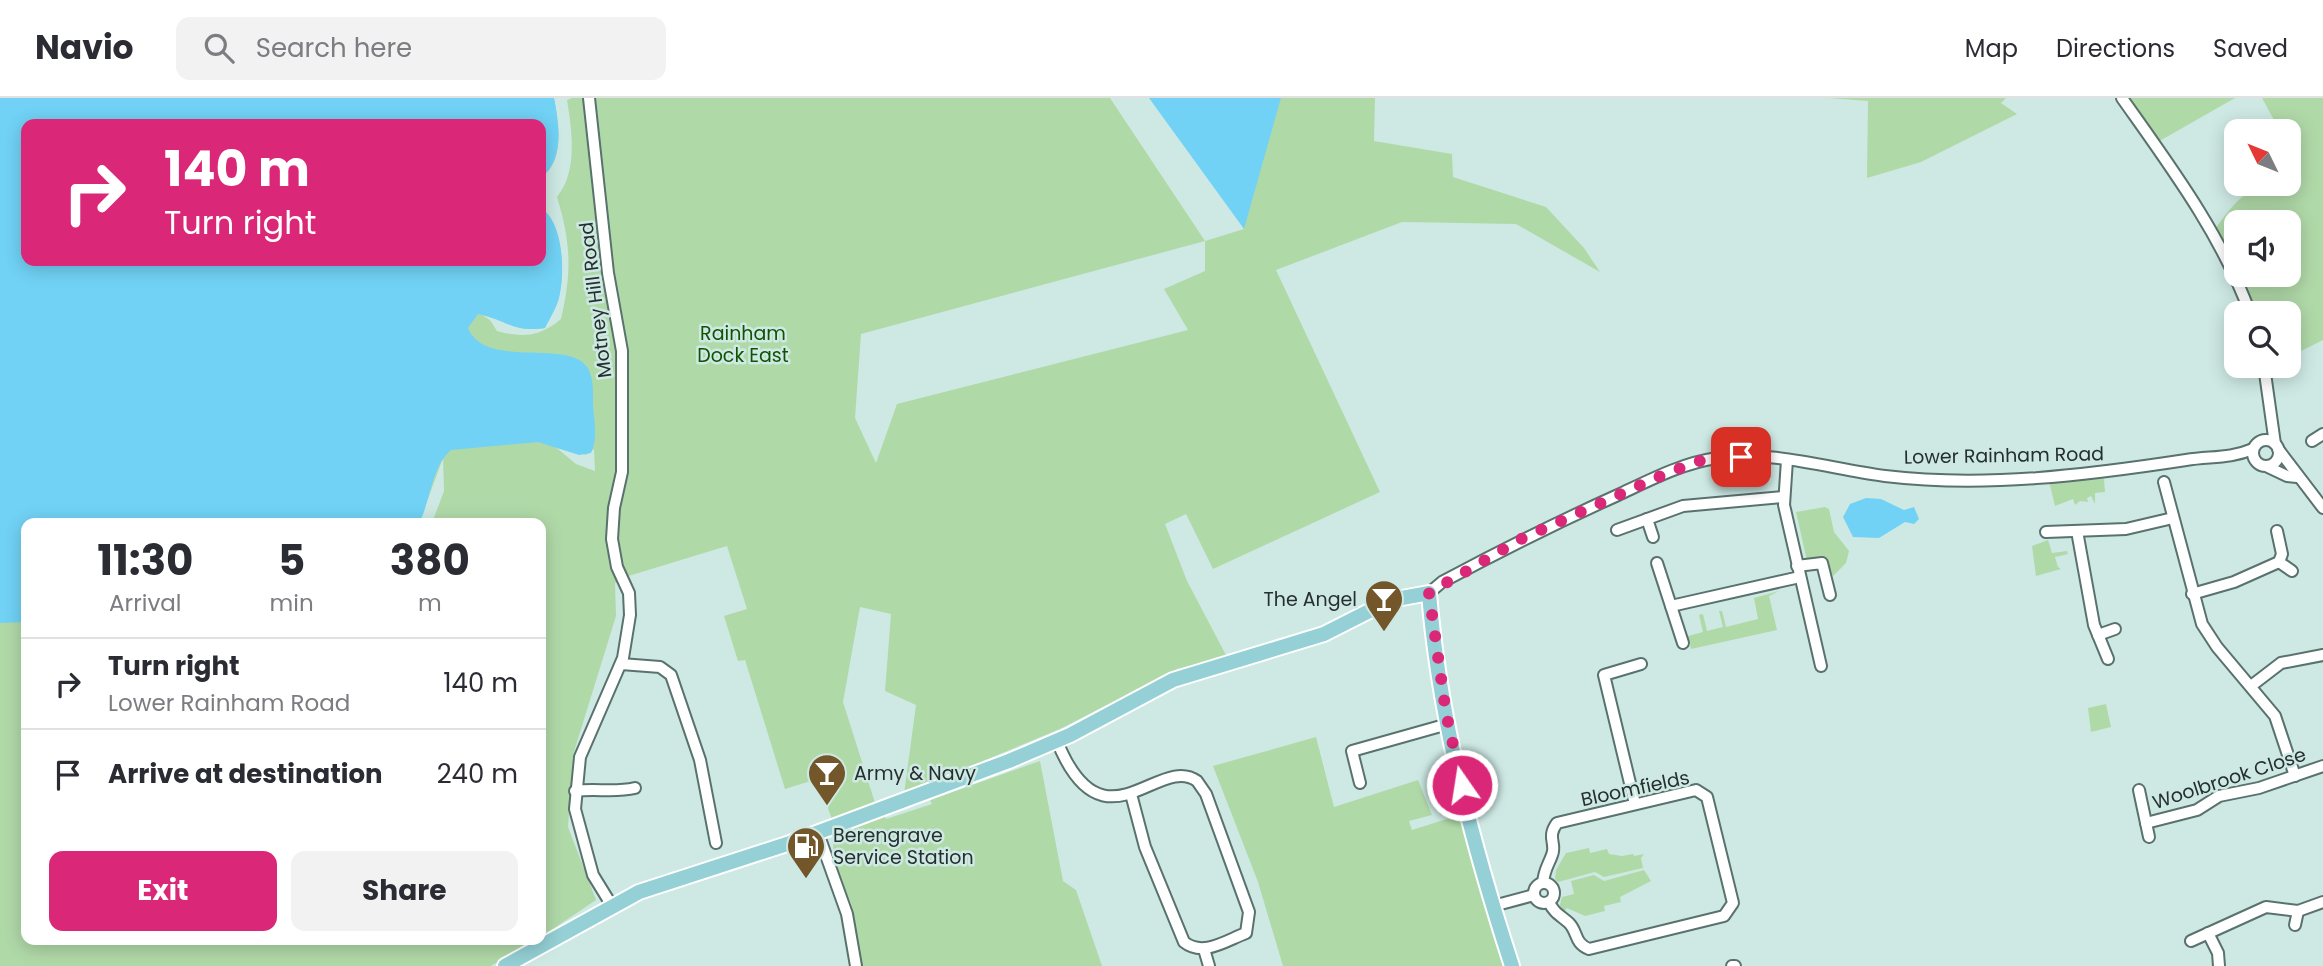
<!DOCTYPE html>
<style>
body{margin:0;font-family:Poppins,sans-serif;background:#f2f2f3;color:#2b2b33;height:100vh;display:flex;flex-direction:column;font-size:26px;white-space:nowrap}
*{box-sizing:border-box;margin:0}
p{font-size:23px;color:#7c7c81}
.icon{flex:none;width:38px;height:38px;fill:none;stroke:currentColor;stroke-width:2;stroke-linecap:round;stroke-linejoin:round}
.map{position:relative;flex:1;overflow:hidden}
.side{position:absolute;left:21px;top:420px;width:525px;height:427px;display:flex;flex-direction:column;background:#fff;border-radius:14px;box-shadow:0 4px 18px #0003}
.side>*{flex:none}
.guide{position:absolute;left:21px;top:21px;width:525px;height:147px;border-radius:14px;box-shadow:0 4px 18px #0003;background:#db2777;color:#fff;overflow:hidden}
.needle{width:46px;rotate:313deg}
.buttons{position:absolute;left:2224px;top:21px;display:grid;gap:14px}
.buttons a{display:grid;place-items:center;width:77px;height:77px;border-radius:14px;background:#fff;box-shadow:0 4px 18px #0003;font-size:35px}
.pin{position:absolute;display:grid;place-items:center;width:60px;height:60px;color:#fff;margin:-30px;border-radius:14px;box-shadow:0 4px 10px #0006}
.me{position:absolute;width:77px;margin:-38px;rotate:347deg;stroke-linejoin:round;filter:drop-shadow(0 0 5px #0008)}
.turn{display:flex;align-items:center;gap:24px;height:147px;padding:0 28px;font-size:32px}
.turn .icon{width:91px;height:91px;stroke-width:2.5}
.turn b{display:block;font-size:49px;line-height:60px}
.eta{display:flex;justify-content:space-evenly;align-items:center;height:119px;text-align:center}
.eta b{font-size:42px;font-weight:700;line-height:49px}
.cta{display:flex;gap:14px;margin-top:auto;padding:14px 28px}
.cta a{flex:1;height:80px;border-radius:14px;background:#db2777;color:#fff;font-size:28px;font-weight:700;line-height:80px;text-align:center}
.cta a+a{background:#f2f2f3;color:#2b2b33}
ul{padding:0;list-style:none}
li{display:flex;align-items:center;gap:21px;height:91px;padding:0 28px;border-top:2px solid #e1e1e2}
li div{flex:1}
li b{display:block;font-size:26px}
li em{font-style:normal}
header{display:flex;align-items:center;gap:42px;box-sizing:border-box;height:98px;padding:0 35px;background:#fff;border-bottom:2px solid #e1e1e2}
header strong{font-size:33px}
nav{display:flex;gap:38px;margin-inline-start:auto;font-size:24px}
.search{width:490px;height:63px;background:#f2f2f3;display:flex;align-items:center;gap:18px;box-sizing:border-box;padding:0 24px;border-radius:14px;color:#7c7c81;font-size:26px}
.map>svg:first-child{display:block}
</style>
<header>
<strong>Navio</strong>
<div class="search"><svg class="icon" aria-label="search" viewBox="0 0 24 24"><circle cx="10" cy="10" r="6"/><path d="M15 15l6 6"/></svg>Search here</div>
<nav><a>Map</a><a>Directions</a><a>Saved</a></nav>
</header>
<div class="map">
<svg width="2323" height="868" viewBox="0 0 2323 868">
<rect width="100%" height="100%" fill="#cee9e4"/>
<!-- green -->
<g fill="#b0d9a8" fill-rule="evenodd">
<path d="M0,0H554C559,26 565,62 541,80V26H26V163H541V110C562,123 565,172 560,194C558,207 550,219 545,230C512,235 510,222 482,217L490,222L497,233C522,240 540,239 561,221C572,174 571,145 557,99C578,73 572,33 567,2L572,0H1110L1205,143L1244,131L1162,0H1375L1374,43L1452,56L1453,79L1546,109L1584,150L1600,174L1516,126L1402,124L1276,172L1380,394L1213,471L1186,416L1165,426L1187,483L1227,559L1177,571L1060,631L904,696L916,607L885,593L891,516L860,509L843,604L876,708L833,724L817,681L785,691L745,562L738,563L724,518L747,511L727,448L625,479L615,485L616,518L573,657L568,729L596,802L541,839V425H432L444,393L443,360L419,425H26V842H535L491,868H0V207L24,208ZM1205,143V173L1164,191L1188,232L897,306L876,365L855,320L861,236ZM552,346L586,357L594,351L595,373L576,366Z"/>
<polygon points="1829,0 2006,0 2001,5 2017,16 1921,64 1867,80 1868,3"/>
<polygon points="2126,0 2235,0 2156,45"/>
<path d="M2262,0H2323V242L2289,259V215H2255L2240,177H2289V124H2236V171L2215,131C2238,100 2248,86 2289,86V74L2299,69L2289,50V33H2280Z"/>
<polygon points="2104,381 2105,394 2095,395 2095,406 2091,398 2087,400 2088,404 2080,403 2075,407 2073,401 2055,408 2049,383"/>
<polygon points="1825,409 1829,411 1834,434 1849,453 1846,465 1833,478 1825,462 1807,463 1796,414"/>
<polygon points="2048,442 2052,455 2067,453 2068,456 2055,459 2058,469 2061,471 2036,478 2032,448"/>
<polygon points="1779,493 1769,498 1777,532 1691,551 1688,538 1703,534 1699,517 1703,516 1707,533 1723,529 1719,513 1722,513 1726,529 1758,521 1754,500"/>
<polygon points="2106,606 2111,629 2091,634 2088,610"/>
<polygon points="1316,639 1334,709 1418,682 1432,717 1409,723 1412,732 1466,715 1506,868 1283,868 1258,784 1213,668"/>
<polygon points="1040,663 1063,783 1076,792 1102,868 860,868 851,805 836,775 832,738 885,718 886,721 932,706 930,702"/>
<polygon points="1589,750 1590,755 1607,751 1609,756 1622,758 1633,756 1634,758 1644,756 1641,760 1643,770 1604,779 1595,774 1558,784 1555,781 1556,772 1566,755"/>
<polygon points="1644,772 1651,783 1620,799 1621,804 1604,808 1605,813 1585,818 1567,810 1564,814 1559,810 1562,799 1574,796 1571,783 1594,777 1604,783"/>
</g>
<!-- water -->
<g fill="#71d2f5">
<path d="M0,0H554C559,26 565,62 541,80V26H26V163H541V110C564,125 565,175 559,200C556,211 550,220 545,230C514,235 506,222 478,216L468,230C485,272 567,240 587,269C594,279 593,295 593,307C594,322 598,341 591,355L579,357L538,344L451,352C431,369 431,403 419,425H26V524L0,525Z"/>
<polygon points="1149,0 1281,0 1244,131"/>
<polygon points="1866,400 1881,401 1904,412 1914,409 1919,421 1914,426 1905,424 1879,440 1853,439 1843,419 1850,406"/>
</g>
<g fill="none" stroke-linecap="round" stroke-linejoin="round">
<defs>
<g id="minor">
<polyline points="589,0 608,175 622,253 622,374 614,410 612,441 617,469 629,495 630,517 623,560 580,659 575,711 593,777 609,803 610,810"/>
<path d="M2122,0C2170,68 2221,136 2250,215"/>
<polyline points="2264,268 2275,346"/>
<circle cx="2266" cy="355" r="13"/>
<polyline points="2312,343 2323,336"/>
<polyline points="2278,351 2323,410"/>
<polyline points="1787,362 1784,407 1821,568"/>
<polyline points="2268,369 2287,378 2297,379"/>
<polyline points="2164,384 2202,526 2217,549 2275,618 2295,678"/>
<polyline points="1647,421 1653,439"/>
<polyline points="1617,432 1683,408 1783,399"/>
<polyline points="2077,433 2094,527 2108,561"/>
<polyline points="2046,434 2126,431 2173,420"/>
<polyline points="2279,464 2292,473"/>
<polyline points="1657,465 1683,545"/>
<polyline points="1797,468 1822,465 1830,497"/>
<path d="M1429,495L1442,484C1500,453 1558,424 1618,397C1650,382 1682,365 1717,360C1773,352 1830,371 1885,378C1985,390 2088,377 2186,362C2211,358 2229,361 2253,351"/>
<polyline points="2192,496 2234,484 2279,464 2282,456 2277,433"/>
<polyline points="1671,508 1800,479"/>
<polyline points="2098,537 2115,531"/>
<polyline points="621,566 660,569 671,577 700,662 716,745"/>
<polyline points="2251,588 2281,565 2323,557"/>
<path d="M1057,643C1103,757 1159,655 1197,683L1206,696L1249,814L1246,835C1225,843 1203,859 1184,844L1145,749L1131,696"/>
<polyline points="1360,685 1352,653 1448,626"/>
<polyline points="2139,692 2149,739"/>
<path d="M575,693C596,690 614,695 635,690"/>
<polyline points="1635,706 1604,577 1641,566"/>
<polyline points="2146,725 2197,712 2219,698 2259,690 2323,668"/>
<polyline points="818,735 847,816 856,868"/>
<circle cx="1544" cy="795" r="10"/>
<path d="M1543,785C1544,772 1548,768 1552,757C1557,745 1546,740 1557,725L1696,692L1707,699L1733,805L1724,818L1589,851C1574,845 1578,834 1569,825C1560,817 1554,815 1549,804"/>
<polyline points="1493,808 1534,797"/>
<polyline points="2295,827 2298,813"/>
<polyline points="2208,835 2218,855 2219,868"/>
<polyline points="2191,843 2266,809 2298,813 2323,804"/>
<polyline points="1204,851 1209,868"/>
<polyline points="1732,868 1735,868"/>
</g>
<path id="major" d="M505,868L639,794L787,746L1009,663L1070,637L1173,582L1324,536L1391,502L1429,495C1439,621 1473,748 1512,868"/>
</defs>
<!-- minor casing -->
<use href="#minor" stroke="#59726d" stroke-width="14"/>
<!-- major casing -->
<use href="#major" stroke="#fff" stroke-width="18"/>
<!-- minor -->
<use href="#minor" stroke="#fff" stroke-width="10"/>
<!-- major -->
<use href="#major" stroke="#94d0d5" stroke-width="14"/>
</g>
<g fill="none" stroke-linecap="round" stroke-linejoin="round">
<!-- route -->
<polyline stroke="#db2777" stroke-width="12" stroke-dasharray="0 21.6" points="1462,687 1446,615 1429,495 1521,441 1665,376 1699,363 1741,359"/>
</g>
<!-- icons -->
<defs>
<symbol id="bar-pin" viewBox="-11 -11 22 30"><path d="M0 17L-7.5 6A9.5 9.5 0 1 1 7.5 6Z" fill="#73572a" stroke="#cee9e4"/><path d="M-6-5H6L.8 .8V4.5H3.5V6h-7V4.5H-.8V.8Z" fill="#fff"/></symbol>
<symbol id="fuel-pin" viewBox="-11 -11 22 30"><path d="M0 17L-7.5 6A9.5 9.5 0 1 1 7.5 6Z" fill="#73572a" stroke="#cee9e4"/><path d="M-5.5-6h7V0h2V4h1.3V-2.5L3-4.5l.8-.8L6-3V5H2.5V1h-1V6h-7ZM-4.2-4.7v3.2H.2V-4.7Z" fill="#fff"/></symbol>
</defs>
<g fill-rule="evenodd">
<use href="#bar-pin" x="1362" y="479" width="44" height="60"/>
<use href="#bar-pin" x="805" y="653" width="44" height="60"/>
<use href="#fuel-pin" x="784" y="726" width="44" height="60"/>
</g>
<g text-anchor="middle" stroke-width="5" stroke-linejoin="round" paint-order="stroke">
<!-- street labels -->
<g font-size="19" fill="#252f2d" stroke="#cee9e4">
<text transform="translate(595 202) rotate(-97)" y="7">Motney Hill Road</text>
<text transform="translate(2004 357) rotate(-1)" y="7">Lower Rainham Road</text>
<text transform="translate(2229 680) rotate(-18)" y="7">Woolbrook Close</text>
<text transform="translate(1635 690) rotate(-12)" y="7">Bloomfields</text>
</g>
<!-- park labels -->
<g font-size="19" fill="#105300" stroke="#cee9e4">
<text x="743" y="242">Rainham<tspan x="743" dy="22">Dock East</tspan></text>
</g>
<!-- poi labels -->
<g font-size="19" fill="#252f2d" stroke="#cee9e4" text-anchor="start">
<text x="1357" y="508" text-anchor="end">The Angel</text>
<text x="854" y="682">Army &amp; Navy</text>
<text x="833" y="744">Berengrave<tspan x="833" dy="22">Service Station</tspan></text>
</g>
</g>
</svg>
<div class="buttons">
<a><svg class="needle" viewBox="-14 -14 28 28"><path d="M0-13l5 13h-10z" fill="#e53935"/><path d="M0 13l5-13h-10z" fill="#7c7c81"/></svg></a>
<a><svg class="icon" aria-label="sound" viewBox="0 0 24 24"><path d="M4 9h4l5-4v14l-5-4H4zM17 9q2 3 0 6"/></svg></a>
<a><svg class="icon" aria-label="search" viewBox="0 0 24 24"><circle cx="10" cy="10" r="6"/><path d="M15 15l6 6"/></svg></a>
</div>
<div class="pin" style="left:1741px;top:359px;background:#d93025"><svg class="icon" aria-label="arrive" viewBox="0 0 24 24"><path d="M6 21V4h12l-3 4 3 4H6"/></svg></div>
<svg class="me" style="left:1462px;top:687px" viewBox="-20 -20 40 40"><circle r="17" fill="#db2777" stroke="#fff" stroke-width="3"/><path d="M0-11L8 9 0 5-8 9z" fill="#fff"/></svg>
<div class="guide">
<div class="turn"><svg class="icon" aria-label="right" viewBox="0 0 24 24"><path d="M7 20v-9h11M14 6l5 5-5 5"/></svg><div><b>140 m</b>Turn right</div></div>
</div>
<section class="side">
<div class="eta">
<div><b>11:30</b><p>Arrival</p></div>
<div><b>5</b><p>min</p></div>
<div><b>380</b><p>m</p></div>
</div>
<ul>
<li><svg class="icon" aria-label="right" viewBox="0 0 24 24"><path d="M7 20v-9h11M14 6l5 5-5 5"/></svg><div><b>Turn right</b><p>Lower Rainham Road</p></div><em>140 m</em></li>
<li><svg class="icon" aria-label="arrive" viewBox="0 0 24 24"><path d="M6 21V4h12l-3 4 3 4H6"/></svg><div><b>Arrive at destination</b></div><em>240 m</em></li>
</ul>
<div class="cta"><a>Exit</a><a>Share</a></div>
</section>
</div>
